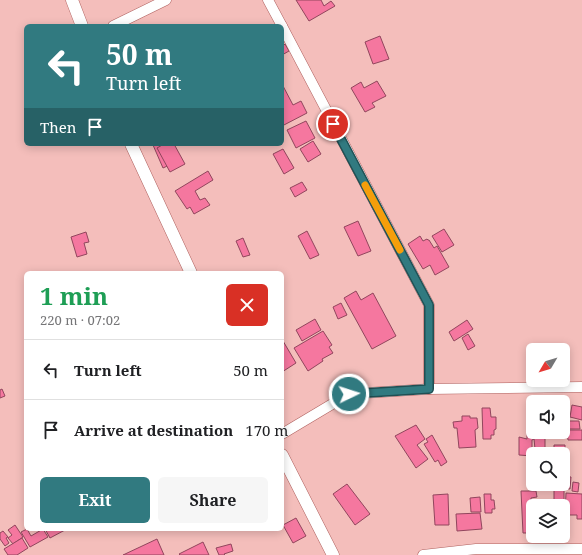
<!DOCTYPE html>
<meta charset="utf-8">
<style>
body{margin:0;font-family:"Noto Serif",serif;background:#f6f6f6;color:#202124;height:100vh;display:flex;flex-direction:column;font-size:15px;white-space:nowrap}
*{box-sizing:border-box;margin:0}
p{font-size:13px;color:#757577}
.icon{flex:none;width:22px;height:22px;fill:none;stroke:currentColor;stroke-width:2;stroke-linecap:round;stroke-linejoin:round}
.map{position:relative;flex:1;overflow:hidden}
.sheet{position:absolute;left:24px;top:271px;width:260px;height:260px;display:flex;flex-direction:column;background:#fff;border-radius:6px;box-shadow:0 2px 10px #0003}
.sheet>*{flex:none}
.top-card{position:absolute;left:24px;top:24px;width:260px;height:122px;border-radius:6px;box-shadow:0 2px 10px #0003;background:#317a80;color:#fff;overflow:hidden}
.needle{width:26px;rotate:232deg}
.tools{position:absolute;left:526px;top:343px;display:grid;gap:8px}
.tools a{display:grid;place-items:center;width:44px;height:44px;border-radius:6px;background:#fff;box-shadow:0 2px 10px #0003;font-size:20px}
.pin{position:absolute;display:grid;place-items:center;width:34px;height:34px;color:#fff;margin:-17px;border:2px solid #fff;border-radius:50%;box-shadow:0 1px 4px #0007}
.me{position:absolute;width:44px;margin:-22px;rotate:86deg;stroke-linejoin:round;filter:drop-shadow(0 0 3px #0008)}
.turn{display:flex;align-items:center;gap:14px;height:84px;padding:0 16px;font-size:18px}
.turn .icon{width:52px;height:52px;stroke-width:2.5}
.turn b{display:block;font-size:28px;line-height:34px}
.then{display:flex;align-items:center;height:38px;padding:0 16px;background:#0003;gap:8px;font-size:15px}
.round{display:grid;place-items:center;flex:none;width:42px;height:42px;border-radius:6px;background:#f6f6f6}
.headline{display:flex;align-items:center;justify-content:space-between;height:68px;padding:0 16px}
h1{font-size:24px;font-weight:700;line-height:30px;color:#1e9e55}
.button{display:flex;gap:8px;margin-top:auto;padding:8px 16px}
.button a{flex:1;height:46px;border-radius:6px;background:#317a80;color:#fff;font-size:16px;font-weight:700;line-height:46px;text-align:center}
.button a+a{background:#f6f6f6;color:#202124}
ul{padding:0;list-style:none}
li{display:flex;align-items:center;gap:12px;height:60px;padding:0 16px;border-top:1px solid #e0e0e0}
li div{flex:1}
li b{display:block;font-size:15px}
li em{font-style:normal}
.map>svg:first-child{display:block}
</style>
<div class="map">
<svg width="582" height="555" viewBox="0 0 582 555">
<rect width="100%" height="100%" fill="#f4bebb"/>
<!-- building -->
<g fill="#f5779f" stroke="#91465d">
<polygon points="296,0 321,0 324,6 331,1 335,6 309,21"/>
<polygon points="380,36 389,59 373,64 365,42"/>
<polygon points="285,44 289,51 282,55 282,45 283,46"/>
<polygon points="377,81 386,96 372,103 375,107 365,112 351,88 361,82 364,88"/>
<polygon points="282,84 293,105 301,101 307,113 282,126"/>
<polygon points="306,121 315,138 296,148 287,130"/>
<polygon points="313,141 321,154 308,162 300,149"/>
<polygon points="156,144 170,144 176,162 163,168 153,145"/>
<polygon points="164,144 174,144 185,164 170,172 157,148"/>
<polygon points="283,149 294,168 284,174 273,154"/>
<polygon points="208,171 213,180 195,191 200,200 205,198 210,205 194,214 190,207 187,209 175,191"/>
<polygon points="302,182 307,190 295,197 290,188"/>
<polygon points="358,221 371,251 358,256 344,227"/>
<polygon points="444,229 454,245 442,252 432,236"/>
<polygon points="307,231 319,255 310,259 298,236"/>
<polygon points="86,232 89,242 84,243 87,254 77,257 71,237"/>
<polygon points="420,236 423,241 427,239 428,240 429,240 434,248 437,246 449,267 435,275 430,265 423,269 408,244"/>
<polygon points="243,238 250,255 243,257 236,241"/>
<polygon points="356,291 361,300 373,293 396,336 372,349 344,298"/>
<polygon points="341,303 347,315 338,319 333,307"/>
<polygon points="315,319 321,330 302,341 296,330"/>
<polygon points="467,320 473,329 454,341 449,332"/>
<polygon points="323,331 332,345 329,347 333,353 322,359 323,361 308,371 294,348"/>
<polygon points="468,334 475,346 468,350 462,338"/>
<polygon points="283,341 296,363 282,372 282,342"/>
<polygon points="2,389 5,396 0,398 0,390"/>
<polygon points="572,405 582,407 582,420 570,417"/>
<polygon points="482,408 490,408 491,417 496,417 496,429 494,430 494,435 491,435 491,439 483,439"/>
<polygon points="527,409 533,409 533,432 545,432 545,450 535,449 534,439 532,440 532,456 519,455 519,437 527,439"/>
<polygon points="462,416 470,416 470,418 477,418 478,428 475,430 476,447 459,448 457,428 454,428 453,422 462,421"/>
<polygon points="569,421 579,421 580,429 569,429"/>
<polygon points="416,425 425,439 417,445 428,459 416,468 395,436"/>
<polygon points="567,430 582,430 582,440 568,440"/>
<polygon points="432,435 447,462 441,466 438,460 435,462 424,444 428,442 426,439"/>
<polygon points="554,445 565,445 565,457 563,457 563,454 554,454"/>
<polygon points="563,476 571,477 570,489 562,488"/>
<polygon points="573,482 579,483 578,492 572,491"/>
<polygon points="347,484 370,514 355,525 333,494"/>
<polygon points="554,489 564,489 564,515 563,515 563,506 554,506"/>
<polygon points="521,491 536,491 537,497 531,498 531,513 533,513 533,533 523,533"/>
<polygon points="566,493 582,494 582,519 577,519 577,515 565,515"/>
<polygon points="448,494 449,525 435,525 433,495"/>
<polygon points="484,494 491,494 491,500 494,500 495,509 492,509 492,513 485,513"/>
<polygon points="480,497 481,512 471,512 470,498"/>
<rect x="544" y="501" width="6" height="5"/>
<polygon points="480,513 482,529 457,531 456,514"/>
<polygon points="296,518 306,536 293,543 283,525"/>
<polygon points="15,525 23,537 13,544 8,538 12,535 8,530"/>
<polygon points="27,529 31,536 43,529 48,537 30,547 21,532"/>
<polygon points="45,529 64,529 65,530 50,538"/>
<polygon points="3,531 8,537 6,538 9,543 5,546 0,539 0,533"/>
<polygon points="22,538 28,548 17,555 8,555 4,549"/>
<polygon points="157,539 164,555 123,555"/>
<polygon points="203,542 209,555 180,555 179,554"/>
<polygon points="231,544 233,551 224,554 225,555 219,555 216,548"/>
</g>
<g fill="none" stroke-linecap="round" stroke-linejoin="round">
<defs>
<g id="minor">
<polyline points="268,0 282,26"/>
<polyline points="113,26 166,0"/>
<polyline points="282,26 429,305 429,389"/>
<polyline points="282,434 349,394 429,389 582,387"/>
<polyline points="423,555 476,549 582,549"/>
</g>
<g id="tertiary">
<polyline points="72,0 82,26"/>
<polyline points="131,144 191,273"/>
<polyline points="282,455 333,555"/>
</g>
</defs>
<!-- minor casing -->
<use href="#minor" stroke="#af605e" stroke-width="11"/>
<!-- tertiary casing -->
<use href="#tertiary" stroke="#af605e" stroke-width="13"/>
<!-- minor -->
<use href="#minor" stroke="#fff" stroke-width="10"/>
<!-- tertiary -->
<use href="#tertiary" stroke="#fff" stroke-width="12"/>
</g>
<g fill="none" stroke-linecap="round" stroke-linejoin="round">
<defs>
<polyline id="route" points="333,124 429,305 429,389 349,394"/>
</defs>
<!-- route casing -->
<use href="#route" stroke="#204f53" stroke-width="10"/>
<!-- route -->
<use href="#route" stroke="#317a80" stroke-width="7"/>
<!-- slow -->
<polyline stroke="#f59e0b" stroke-width="7" points="365,185 400,250"/>
</g>
</svg>
<div class="tools">
<a><svg class="needle" viewBox="-14 -14 28 28"><path d="M0-13l5 13h-10z" fill="#e53935"/><path d="M0 13l5-13h-10z" fill="#757577"/></svg></a>
<a><svg class="icon" aria-label="sound" viewBox="0 0 24 24"><path d="M4 9h4l5-4v14l-5-4H4zM17 9q2 3 0 6"/></svg></a>
<a><svg class="icon" aria-label="search" viewBox="0 0 24 24"><circle cx="10" cy="10" r="6"/><path d="M15 15l6 6"/></svg></a>
<a><svg class="icon" aria-label="layers" viewBox="0 0 24 24"><path d="M12 4l9 5-9 5-9-5zM3 14l9 5 9-5"/></svg></a>
</div>
<div class="pin" style="left:333px;top:124px;background:#d93025"><svg class="icon" aria-label="arrive" viewBox="0 0 24 24"><path d="M6 21V4h12l-3 4 3 4H6"/></svg></div>
<svg class="me" style="left:349px;top:394px" viewBox="-20 -20 40 40"><circle r="17" fill="#317a80" stroke="#fff" stroke-width="3"/><path d="M0-11L8 9 0 5-8 9z" fill="#fff"/></svg>
<div class="top-card">
<div class="turn"><svg class="icon" aria-label="left" viewBox="0 0 24 24"><path d="M17 20v-9H6M10 6l-5 5 5 5"/></svg><div><b>50 m</b>Turn left</div></div>
<div class="then">Then<svg class="icon" aria-label="arrive" viewBox="0 0 24 24"><path d="M6 21V4h12l-3 4 3 4H6"/></svg></div>
</div>
<section class="sheet">
<div class="headline"><div><h1>1 min</h1><p>220 m · 07:02</p></div><a class="round" style="background:#d93025;color:#fff"><svg class="icon" aria-label="close" viewBox="0 0 24 24"><path d="M6 6l12 12M18 6L6 18"/></svg></a></div>
<ul>
<li><svg class="icon" aria-label="left" viewBox="0 0 24 24"><path d="M17 20v-9H6M10 6l-5 5 5 5"/></svg><div><b>Turn left</b></div><em>50 m</em></li>
<li><svg class="icon" aria-label="arrive" viewBox="0 0 24 24"><path d="M6 21V4h12l-3 4 3 4H6"/></svg><div><b>Arrive at destination</b></div><em>170 m</em></li>
</ul>
<div class="button"><a>Exit</a><a>Share</a></div>
</section>
</div>
